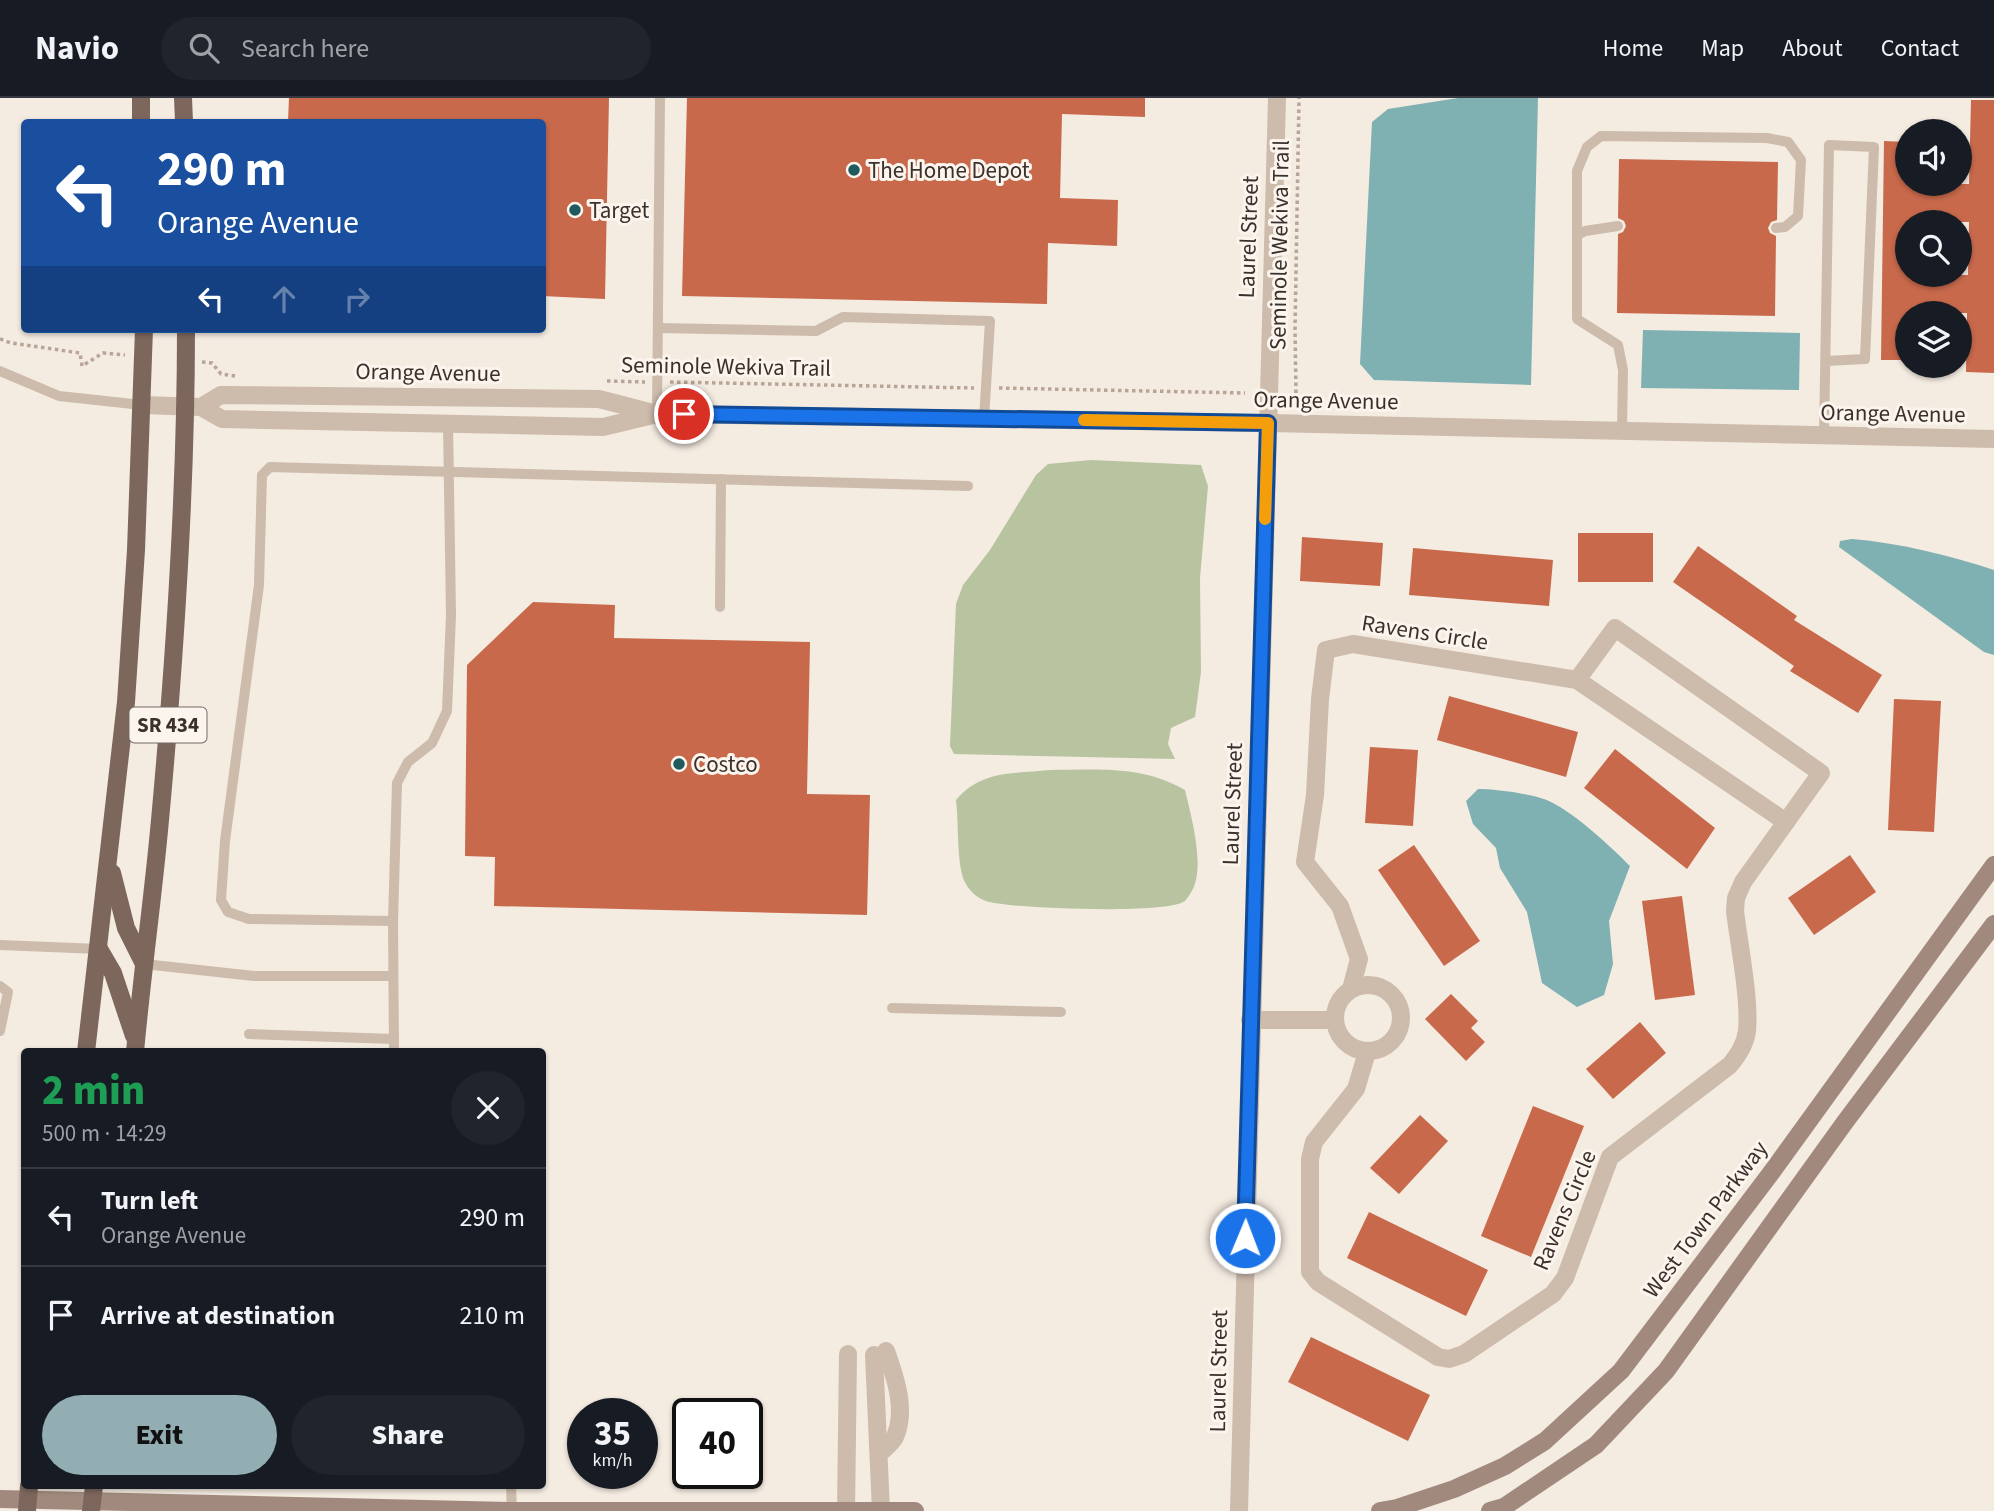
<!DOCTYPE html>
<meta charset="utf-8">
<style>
body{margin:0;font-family:"Source Sans 3",sans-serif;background:#20242c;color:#f1f3f6;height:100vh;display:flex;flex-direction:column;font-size:26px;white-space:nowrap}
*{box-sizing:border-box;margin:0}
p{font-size:23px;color:#9ea1a6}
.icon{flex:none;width:38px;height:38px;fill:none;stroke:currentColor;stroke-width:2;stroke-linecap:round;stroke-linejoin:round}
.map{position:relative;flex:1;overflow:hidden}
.sheet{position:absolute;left:21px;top:950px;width:525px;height:441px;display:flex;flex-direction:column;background:#171b24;border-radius:7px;box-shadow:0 2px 5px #0004}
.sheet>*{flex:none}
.top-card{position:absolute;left:21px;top:21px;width:525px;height:214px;border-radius:7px;box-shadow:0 2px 5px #0004;background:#1a4fa0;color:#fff;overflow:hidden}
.buttons{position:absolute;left:1895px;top:21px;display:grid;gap:14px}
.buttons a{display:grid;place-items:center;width:77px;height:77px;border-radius:50%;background:#171b24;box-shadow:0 2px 5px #0004;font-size:35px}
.speed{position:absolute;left:567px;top:1300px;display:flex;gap:14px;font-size:35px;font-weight:700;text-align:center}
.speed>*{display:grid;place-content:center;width:91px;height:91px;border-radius:50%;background:#171b24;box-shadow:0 2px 5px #0004;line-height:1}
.speed small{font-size:18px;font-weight:400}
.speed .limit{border:4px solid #111;border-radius:10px;background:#fff;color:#111}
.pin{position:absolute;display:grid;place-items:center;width:60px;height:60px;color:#fff;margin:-30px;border:4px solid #fff;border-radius:50%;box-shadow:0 2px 7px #0007}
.me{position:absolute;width:77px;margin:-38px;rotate:1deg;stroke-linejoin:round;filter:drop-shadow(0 0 5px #0008)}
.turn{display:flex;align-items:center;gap:24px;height:147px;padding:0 21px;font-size:32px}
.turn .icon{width:91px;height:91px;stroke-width:2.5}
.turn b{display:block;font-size:49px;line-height:60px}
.lanes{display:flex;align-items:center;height:66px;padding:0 21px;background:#0003;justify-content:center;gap:35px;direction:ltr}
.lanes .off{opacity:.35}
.round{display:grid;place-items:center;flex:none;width:74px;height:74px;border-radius:37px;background:#20242c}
.headline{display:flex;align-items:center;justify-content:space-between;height:119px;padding:0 21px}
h1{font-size:42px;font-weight:800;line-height:52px;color:#1e9e55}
.button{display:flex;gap:14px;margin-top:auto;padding:14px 21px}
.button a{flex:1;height:80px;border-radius:42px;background:#92aeb2;color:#111;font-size:28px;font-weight:800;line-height:80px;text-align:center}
.button a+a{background:#20242c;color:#f1f3f6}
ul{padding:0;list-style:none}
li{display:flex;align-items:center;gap:21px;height:98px;padding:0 21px;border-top:2px solid #363941}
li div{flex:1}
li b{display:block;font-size:26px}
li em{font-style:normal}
header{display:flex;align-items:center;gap:42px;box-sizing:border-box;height:98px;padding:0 35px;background:#171b24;border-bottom:2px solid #363941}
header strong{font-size:33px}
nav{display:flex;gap:38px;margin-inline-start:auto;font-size:24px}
.search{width:490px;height:63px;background:#20242c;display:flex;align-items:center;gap:18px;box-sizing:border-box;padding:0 24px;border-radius:38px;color:#9ea1a6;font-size:26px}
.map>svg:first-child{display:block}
</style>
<header>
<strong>Navio</strong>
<div class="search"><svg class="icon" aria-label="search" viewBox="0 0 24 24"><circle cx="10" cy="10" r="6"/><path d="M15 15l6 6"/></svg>Search here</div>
<nav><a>Home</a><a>Map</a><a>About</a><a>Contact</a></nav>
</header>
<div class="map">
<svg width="1994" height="1413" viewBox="0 0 1994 1413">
<rect width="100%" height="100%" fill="#f4ebe1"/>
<!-- green -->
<g fill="#b8c4a0">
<polygon points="1091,362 1201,367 1208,388 1200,480 1201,574 1195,619 1171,630 1168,646 1175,661 954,656 950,648 956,506 963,487 990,452 1036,377 1048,366"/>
<path d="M1050,672C1099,672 1141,667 1185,692C1191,718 1207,773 1190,796C1188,799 1186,803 1183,804C1164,816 1009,811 986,803C978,800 970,794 966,786C956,770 959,724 956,702C982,672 1013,676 1050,672Z"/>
</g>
<!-- water -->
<g fill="#7fb0b2">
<polygon points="1458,0 1538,0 1531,287 1374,282 1360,266 1372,24 1388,11"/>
<polygon points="1643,232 1800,235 1799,292 1641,290"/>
<path d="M1852,441C1899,445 1949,457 1994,472V557L1984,554L1839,449L1840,443Z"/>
<path d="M1478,691C1496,691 1537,696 1553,705C1579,719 1609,747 1630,768L1609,823L1613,866L1604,897L1577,909L1542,885L1527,814L1500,770L1496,750L1473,726L1466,703Z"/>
</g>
<!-- building -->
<g fill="#c8694b" fill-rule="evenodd">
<polygon points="289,0 609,0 605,201 542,198 542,24 288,24"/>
<polygon points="687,0 1145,0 1145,19 1062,16 1060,100 1118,102 1117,148 1048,145 1047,206 682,198"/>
<path d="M1971,2H1994V275L1966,274L1967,215H1908V262H1881L1884,43L1908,44V86H1969ZM1908,124H1969L1968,177H1908Z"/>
<polygon points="1619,61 1778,64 1777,122 1771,124 1768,130 1770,135 1776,138 1775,218 1617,215 1618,136 1623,134 1626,128 1624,123 1618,120"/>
<rect x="1578" y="435" width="75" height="49"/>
<polygon points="1302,439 1383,445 1380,488 1300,483"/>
<polygon points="1698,448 1797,518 1794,522 1882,577 1858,615 1790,573 1794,568 1673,484"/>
<polygon points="1413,450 1553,462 1549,508 1409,497"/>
<polygon points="533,504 615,507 614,540 810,544 807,696 870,697 867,817 494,808 495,759 465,758 467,567"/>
<polygon points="1449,598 1578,634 1566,679 1437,642"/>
<polygon points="1894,601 1941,603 1934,734 1888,732"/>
<polygon points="1370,649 1418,652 1413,728 1365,725"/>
<polygon points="1615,651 1715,730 1687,771 1584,690"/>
<polygon points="1414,747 1480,843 1444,868 1378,772"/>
<polygon points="1850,757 1876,794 1814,837 1788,800"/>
<polygon points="1682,798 1695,897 1655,902 1642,803"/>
<polygon points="1451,896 1478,923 1471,930 1485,944 1466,963 1425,921"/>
<polygon points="1640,924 1666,955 1613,1001 1586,971"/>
<polygon points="1533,1008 1584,1028 1531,1159 1481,1138"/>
<polygon points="1420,1017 1448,1043 1399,1096 1370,1070"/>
<polygon points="1369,1114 1488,1172 1466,1218 1347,1160"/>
<polygon points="1311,1239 1430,1297 1408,1343 1288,1284"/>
</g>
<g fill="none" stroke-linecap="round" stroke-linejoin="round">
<!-- path -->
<g stroke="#b9a596" stroke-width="3.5" stroke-dasharray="3.5 3.5" stroke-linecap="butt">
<polyline points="0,241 11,245 80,255 82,268 103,255 125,257"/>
<polyline points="202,264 212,265 221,276 235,278"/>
<polyline points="607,283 645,284"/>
<polyline points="670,284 974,290"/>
<polyline points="999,290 1245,295"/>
<polyline points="1296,295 1295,232 1299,0"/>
</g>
<!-- service -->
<g stroke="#cdbbac" stroke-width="10">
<polyline points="1577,137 1585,133 1618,128"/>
<polyline points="658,230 816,233 843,219 990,223 984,321"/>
<polyline points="0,273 59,298 142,307"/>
<polyline points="657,316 660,0"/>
<polyline points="1622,333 1623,272 1618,247 1577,221 1577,73 1587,49 1601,38 1767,40 1788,44 1801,62 1798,118 1785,129 1776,130"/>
<polyline points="1824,337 1829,47 1874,49 1865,261 1826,263"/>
<polyline points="720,509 721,381"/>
<polyline points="393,823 249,821 228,814 221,802 225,743 259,487 262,377 270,369 968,388"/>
<polyline points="0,847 99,851"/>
<polyline points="144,866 254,878 392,878"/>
<polyline points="0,888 8,894 0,933"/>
<polyline points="892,910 1061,914"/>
<polyline points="249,936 394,941"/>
<polyline points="394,954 393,823 397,685 408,664 432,645 447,613 451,517 448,326"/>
<polyline points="511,1388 512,1413"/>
</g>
<!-- minor -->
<g stroke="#cdbbac" stroke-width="18">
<circle cx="1368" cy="920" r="33"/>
<polyline points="1351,891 1359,861 1340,808 1305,764 1315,697 1320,601 1326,552 1353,546 1577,582 1786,724"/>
<polyline points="1250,922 1335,922"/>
<path d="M1367,954L1356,991L1314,1044L1310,1061V1174L1318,1184L1438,1259L1449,1261L1464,1256L1553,1196L1565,1180L1610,1059L1730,967C1738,957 1745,947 1747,933C1750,900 1739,847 1735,813L1736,800L1743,784L1821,675L1615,530L1577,582"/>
<polyline points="874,1257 881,1413"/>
<path d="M880,1355C885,1350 892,1345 895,1339C907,1311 895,1279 886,1253"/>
<polyline points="846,1413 848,1256"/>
</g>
<!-- tertiary -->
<g stroke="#cdbbac" stroke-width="18">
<polyline points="142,307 201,309 222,321 603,329 653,317"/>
<polyline points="201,309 221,297 599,301 657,316 1268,325 1994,341"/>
<polyline points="1239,1413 1277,0"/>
</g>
<!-- secondary -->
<g stroke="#a18a7d" stroke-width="18">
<polyline points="0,1401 512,1413 915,1413"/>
<polyline points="1380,1413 1397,1410 1454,1391 1505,1368 1545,1343 1621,1273 1771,1075 1994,767"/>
<polyline points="1490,1413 1504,1409 1596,1347 1666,1273 1845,1024 1994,826"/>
</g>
<!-- primary -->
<g stroke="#7d675c" stroke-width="18">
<polyline points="141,0 141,24"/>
<polyline points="183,0 184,24"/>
<polyline points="112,775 126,830 144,866"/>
<polyline points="99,851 113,875 134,938"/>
<polyline points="86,954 126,604 136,452 144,231"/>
<path d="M135,954C142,876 153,800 160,722C175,559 186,395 186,231"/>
<polyline points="27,1413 29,1388"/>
<polyline points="91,1413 94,1388"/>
</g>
</g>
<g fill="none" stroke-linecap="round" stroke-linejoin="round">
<defs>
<polyline id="route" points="684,316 1268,325 1245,1140"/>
</defs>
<!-- route casing -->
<use href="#route" stroke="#114b97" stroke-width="18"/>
<!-- route -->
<use href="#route" stroke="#1a73e8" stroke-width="12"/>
<!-- slow -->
<polyline stroke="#f59e0b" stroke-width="12" points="1084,322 1268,325 1265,421"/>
</g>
<!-- markers -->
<g fill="#1f5a5e" stroke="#fbf5ee" stroke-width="2.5">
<circle cx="854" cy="72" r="7"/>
<circle cx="575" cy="112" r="7"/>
<circle cx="679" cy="666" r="7"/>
</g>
<g text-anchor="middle" stroke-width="6" stroke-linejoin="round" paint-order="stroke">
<!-- shield labels -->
<rect fill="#fbf5ee" stroke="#756b66" stroke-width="2" x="129.5" y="609.5" width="77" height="35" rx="5"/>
<g font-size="21" font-weight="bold" fill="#3b302b">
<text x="168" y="634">SR 434</text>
</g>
<!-- poi labels -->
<g font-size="23" fill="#3b302b" stroke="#fbf5ee" text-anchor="start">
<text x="868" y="80">The Home Depot</text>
<text x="589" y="120">Target</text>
<text x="693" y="674">Costco</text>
</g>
<!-- street labels -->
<g font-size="23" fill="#3b302b" stroke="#fbf5ee">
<text transform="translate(1248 139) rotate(-88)" y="8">Laurel Street</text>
<text transform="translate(1279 147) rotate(-89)" y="8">Seminole Wekiva Trail</text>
<text transform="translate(726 268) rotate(1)" y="8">Seminole Wekiva Trail</text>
<text transform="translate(428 274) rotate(1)" y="8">Orange Avenue</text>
<text transform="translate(1326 302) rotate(1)" y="8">Orange Avenue</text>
<text transform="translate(1893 315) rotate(1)" y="8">Orange Avenue</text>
<text transform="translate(1425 534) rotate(9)" y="8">Ravens Circle</text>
<text transform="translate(1232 706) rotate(-88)" y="8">Laurel Street</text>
<text transform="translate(1564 1112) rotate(-67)" y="8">Ravens Circle</text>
<text transform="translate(1705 1121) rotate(-53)" y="8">West Town Parkway</text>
<text transform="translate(1218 1273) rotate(-89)" y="8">Laurel Street</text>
</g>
</g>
</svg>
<div class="buttons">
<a><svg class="icon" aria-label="sound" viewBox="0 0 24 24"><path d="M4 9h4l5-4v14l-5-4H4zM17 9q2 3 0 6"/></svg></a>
<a><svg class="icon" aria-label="search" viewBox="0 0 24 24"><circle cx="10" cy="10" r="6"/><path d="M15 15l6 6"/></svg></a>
<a><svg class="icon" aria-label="layers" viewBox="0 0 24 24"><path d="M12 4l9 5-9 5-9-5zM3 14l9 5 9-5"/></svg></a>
</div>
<div class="speed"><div>35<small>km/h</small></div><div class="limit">40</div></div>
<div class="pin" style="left:684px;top:316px;background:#d93025"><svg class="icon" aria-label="arrive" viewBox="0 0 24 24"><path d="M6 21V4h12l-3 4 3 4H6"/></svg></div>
<svg class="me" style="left:1245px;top:1140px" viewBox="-20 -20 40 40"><circle r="17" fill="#1a73e8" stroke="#fff" stroke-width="3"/><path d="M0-11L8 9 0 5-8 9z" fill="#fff"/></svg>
<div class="top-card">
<div class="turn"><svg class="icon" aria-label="left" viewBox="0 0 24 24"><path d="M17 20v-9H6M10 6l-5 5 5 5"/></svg><div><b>290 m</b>Orange Avenue</div></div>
<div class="lanes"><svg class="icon" aria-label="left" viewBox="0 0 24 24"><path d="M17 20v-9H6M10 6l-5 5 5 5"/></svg><svg class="icon off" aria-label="ahead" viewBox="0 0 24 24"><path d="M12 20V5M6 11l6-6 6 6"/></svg><svg class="icon off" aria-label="right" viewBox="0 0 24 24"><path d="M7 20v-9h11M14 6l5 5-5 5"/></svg></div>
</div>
<section class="sheet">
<div class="headline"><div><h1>2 min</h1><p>500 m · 14:29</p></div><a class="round"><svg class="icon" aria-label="close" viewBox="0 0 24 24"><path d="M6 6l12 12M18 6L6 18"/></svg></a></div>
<ul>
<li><svg class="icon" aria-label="left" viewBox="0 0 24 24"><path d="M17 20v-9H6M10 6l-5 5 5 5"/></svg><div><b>Turn left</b><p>Orange Avenue</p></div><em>290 m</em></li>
<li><svg class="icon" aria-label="arrive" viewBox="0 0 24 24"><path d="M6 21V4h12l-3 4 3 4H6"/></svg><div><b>Arrive at destination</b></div><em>210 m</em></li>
</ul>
<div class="button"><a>Exit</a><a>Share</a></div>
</section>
</div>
